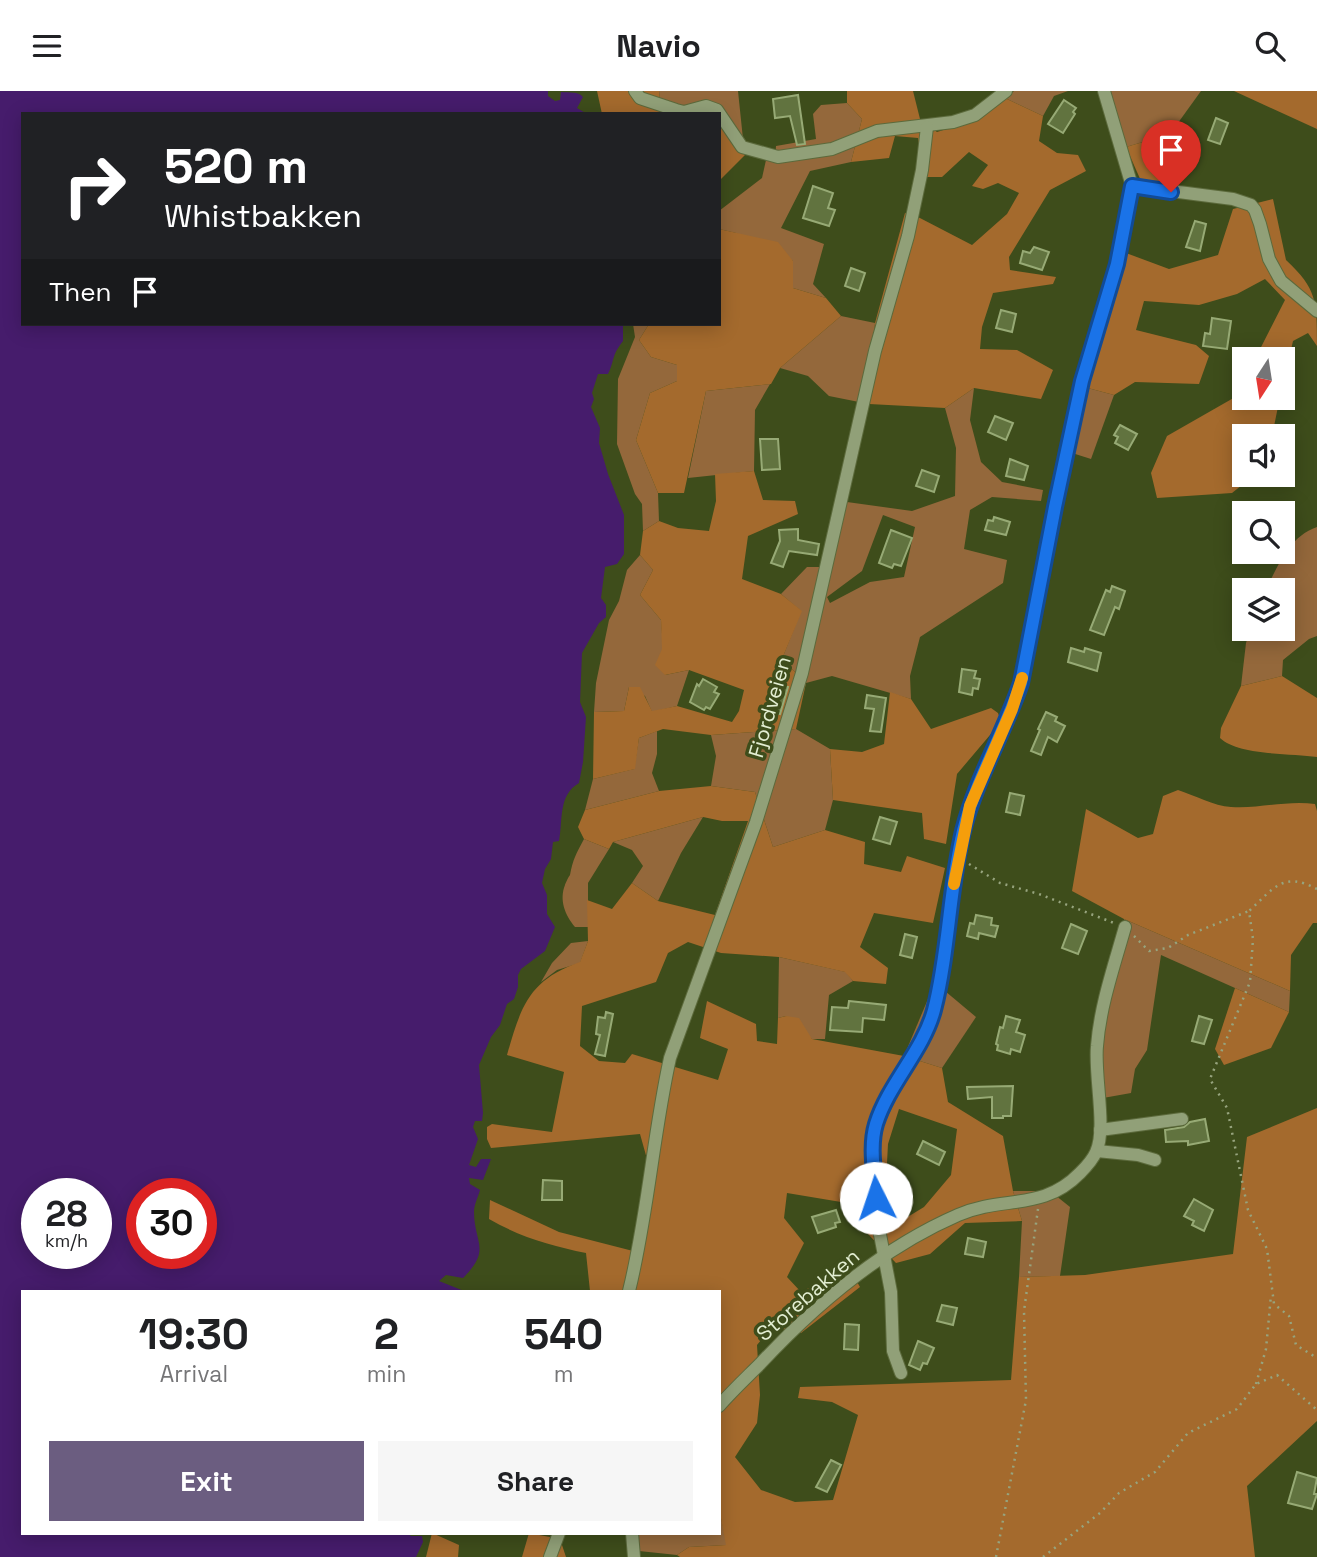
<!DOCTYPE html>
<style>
body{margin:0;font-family:"Space Grotesk",sans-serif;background:#f6f6f6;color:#202124;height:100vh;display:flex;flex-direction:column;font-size:26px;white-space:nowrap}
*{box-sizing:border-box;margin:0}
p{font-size:23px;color:#757577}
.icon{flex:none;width:38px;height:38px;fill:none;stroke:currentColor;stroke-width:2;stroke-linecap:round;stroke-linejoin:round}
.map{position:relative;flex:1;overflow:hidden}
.sheet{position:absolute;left:21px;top:1199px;width:700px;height:245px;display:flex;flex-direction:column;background:#fff;border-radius:0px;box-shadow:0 4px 18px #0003}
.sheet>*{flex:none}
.guide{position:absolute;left:21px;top:21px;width:700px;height:214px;border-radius:0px;box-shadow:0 4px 18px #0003;background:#202124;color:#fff;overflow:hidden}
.needle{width:46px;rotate:192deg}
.tools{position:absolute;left:1232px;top:256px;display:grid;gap:14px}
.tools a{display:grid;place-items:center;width:63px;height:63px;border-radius:0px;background:#fff;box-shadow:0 4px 18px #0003;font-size:35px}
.speed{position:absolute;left:21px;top:1087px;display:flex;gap:14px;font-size:35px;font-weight:700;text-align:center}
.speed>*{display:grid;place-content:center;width:91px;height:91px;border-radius:50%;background:#fff;box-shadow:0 4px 18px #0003;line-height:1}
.speed small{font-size:18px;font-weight:400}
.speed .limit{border:10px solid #d22;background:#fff;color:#111}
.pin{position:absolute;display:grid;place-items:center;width:60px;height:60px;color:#fff;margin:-72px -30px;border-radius:50% 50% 50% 0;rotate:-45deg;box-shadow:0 0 7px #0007}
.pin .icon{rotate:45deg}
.me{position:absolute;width:77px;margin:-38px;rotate:356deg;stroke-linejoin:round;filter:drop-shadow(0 0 5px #0008)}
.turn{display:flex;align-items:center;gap:24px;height:147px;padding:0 28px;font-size:32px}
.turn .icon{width:91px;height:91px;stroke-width:2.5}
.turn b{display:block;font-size:49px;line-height:60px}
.then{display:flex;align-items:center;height:66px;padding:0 28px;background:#0003;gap:14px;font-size:26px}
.eta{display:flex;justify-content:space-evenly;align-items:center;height:119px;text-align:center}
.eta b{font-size:42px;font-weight:600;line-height:49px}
.action{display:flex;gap:14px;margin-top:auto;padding:14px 28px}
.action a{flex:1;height:80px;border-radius:0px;background:#6b5d80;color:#fff;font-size:28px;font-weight:600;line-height:80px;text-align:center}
.action a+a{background:#f6f6f6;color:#202124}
header{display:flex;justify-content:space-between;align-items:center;height:91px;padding:0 28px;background:#fff;font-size:32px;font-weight:600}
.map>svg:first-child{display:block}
</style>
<header><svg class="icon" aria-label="menu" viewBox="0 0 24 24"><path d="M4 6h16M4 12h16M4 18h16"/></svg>Navio<svg class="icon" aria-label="search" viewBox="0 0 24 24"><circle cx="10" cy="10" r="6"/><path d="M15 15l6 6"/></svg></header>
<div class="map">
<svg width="1317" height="1466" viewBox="0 0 1317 1466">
<rect width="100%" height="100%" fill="#3e4d1b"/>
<!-- green -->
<g fill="#94683b" fill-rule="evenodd">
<polygon points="659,0 738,0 743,48 719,23 681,17 660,9"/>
<polygon points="1014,0 1068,0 1054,5 1043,25 1005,7"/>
<polygon points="1108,0 1201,0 1170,43 1126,56"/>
<polygon points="847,12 862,28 851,71 810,80 781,137 824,153 813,193 826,207 793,197 793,170 736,142 719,138 719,120 762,87 766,69 775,69 776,55 816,48 813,23 821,14"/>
<polygon points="841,225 875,232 869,313 829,305 808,285 780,277"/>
<polygon points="633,233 649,233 639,249 651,266 677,274 677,290 650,302 636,349 658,402 659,430 643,440 642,413 635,403 617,353 618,288 635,246"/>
<polygon points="770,293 755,319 754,380 688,387 706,300"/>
<polygon points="1084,296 1114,304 1091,368 1069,361"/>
<path d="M974,297L970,329L981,371L1002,391L1043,399L1041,410L992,406L970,419L964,458L1007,469L1003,492L920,546L910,585L911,608L832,585L806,592L782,568L801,520L781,503L807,476H831L847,411L912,420L955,405L956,357L945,317ZM883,424L915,436L904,486L870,491L830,512L827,506L862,480Z"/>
<path d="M1317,436V545L1309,548L1283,569L1282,585L1241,595L1246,552L1251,537H1283V499H1266C1278,474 1290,445 1317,436Z"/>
<polygon points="640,464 653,479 640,504 661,529 665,584 689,579 677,615 652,621 645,605 629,596 624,620 594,621 596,592 609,529 619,510 627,479"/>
<polygon points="796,638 830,658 833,709 825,739 773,756 755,701 711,695 716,665 711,644"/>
<polygon points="657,640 657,663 652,682 659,700 585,719 593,688 634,678 639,647"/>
<polygon points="703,726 681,762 658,810 632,792 643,775 632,759 613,751"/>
<path d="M584,748L609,758L588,792V836H575C565,824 559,809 565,794C565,793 569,785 570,784C573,768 576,763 584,748Z"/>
<polygon points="1124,828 1290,900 1289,921 1161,864 1147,959 1135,978 1131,1002 1103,1007 1101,951 1110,898 1128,849"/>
<polygon points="588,850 580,872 557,879 541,891 552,872 571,852"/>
<polygon points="779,866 846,881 853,890 829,904 825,948 812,948 786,925 778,927"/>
<polygon points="945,900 976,926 942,977 904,965 928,908"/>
<polygon points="1013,1100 1050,1100 1070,1116 1060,1185 1019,1186 1022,1130"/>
<polygon points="719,1417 727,1454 689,1456 677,1464 639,1460 637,1442 719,1442"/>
</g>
<!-- forest -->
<g fill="#a46a2d" fill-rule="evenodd">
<polygon points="597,0 659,0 660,9 666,13 664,23 602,23"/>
<polygon points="847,0 913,0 920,28 937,41 981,27 1005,7 1043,25 1039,50 1057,62 1078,64 1086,80 1050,99 1009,166 1010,179 1056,186 1053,193 993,202 982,236 980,258 1017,259 1053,279 1041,308 974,297 945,317 869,313 875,232 905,122 918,126 972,154 1007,123 1019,102 998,92 983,98 972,95 988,74 969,61 942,86 923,86 918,47 895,45 889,67 851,71 862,28 847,12"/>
<polygon points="1234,0 1317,0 1317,38"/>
<polygon points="719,30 743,48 745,64 721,88"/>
<polygon points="1170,43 1175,80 1173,93 1141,90 1126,56"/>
<path d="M1273,108L1286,169C1317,198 1317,210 1317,255L1308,242L1293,250L1283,294V268H1255L1285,209L1265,188L1237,203L1199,214L1144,210L1136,239L1196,254L1209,265L1199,293L1135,291L1114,304L1084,296L1126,162L1169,178L1218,164L1233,118Z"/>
<polygon points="719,138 778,151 793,170 793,197 826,207 841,225 780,277 771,293 706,300 684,402 658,402 636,349 650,302 677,290 677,274 651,266 639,249 649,233 719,233"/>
<polygon points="1244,290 1244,306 1280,306 1272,345 1244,345 1244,383 1256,383 1232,402 1157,407 1151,382 1167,345 1237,305"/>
<polygon points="754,380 763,409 795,410 798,423 748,445 742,488 781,503 802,520 782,568 806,592 796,638 711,644 663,638 639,647 635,678 593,688 594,621 624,620 629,596 640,596 652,620 677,615 732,631 739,620 744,599 689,579 665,584 655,574 662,558 661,529 640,504 653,479 640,464 643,440 659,430 678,437 709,440 716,410 715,383"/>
<path d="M1282,585L1317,607V666C1291,662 1239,665 1220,647L1221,637L1241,595Z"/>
<polygon points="890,601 911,608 931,638 991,617 998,622 1001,631 957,683 946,753 924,748 922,722 833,709 830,658 862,661 884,653"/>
<path d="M711,695L755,701L773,756L825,739L865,751L864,773L901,781L907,765L945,777L933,832L874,822L860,856L888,877L886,893L853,890L845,881L779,866L721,862L688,851L668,862L656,891L582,915L580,955L599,970L625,972L632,963L718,989L728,958L700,947L707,910L756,933L757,950L777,953L778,927L786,925L799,927L812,948L904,965L942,977L948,1011L1003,1045L1013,1100L1022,1130L965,1132L930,1163L896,1172L868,1143L841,1111L787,1102L784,1127L804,1152L787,1186L801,1201L849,1177L860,1196L801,1242L772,1236L757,1254L760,1304L757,1332L735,1366L761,1399L795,1411L833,1409L858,1324L832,1311L798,1307L800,1296L1011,1289L1019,1186L1085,1184L1233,1163L1247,1046L1317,1017V1330L1247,1395L1255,1466H680L677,1464L689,1456L726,1454L719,1417V1200H590L586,1162C552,1155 520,1146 489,1128L490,1109L559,1141L633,1160L647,1068L640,1043L491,1057L487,1048V1036L492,1033L552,1041L564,981L507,964C521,915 529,889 580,871L588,850L587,809L612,818L632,792L658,810L715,824L748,730H722L703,726L613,751L609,758L584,748L578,736L585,719L659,700ZM899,1018L957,1038L951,1084L924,1116L901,1130L884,1129L888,1053Z"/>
<path d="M1178,699C1194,704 1214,715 1231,716C1259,718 1287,709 1315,713L1317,720V832H1313L1291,864L1290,900L1124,828L1072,800L1086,718L1138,747L1153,743L1163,705Z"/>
<polygon points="1235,897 1289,921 1271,957 1224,974 1215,958"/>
<polygon points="432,1442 459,1454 458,1466 426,1466"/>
<polygon points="529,1442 560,1448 566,1466 522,1466"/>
</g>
<!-- water -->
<path fill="#461c6c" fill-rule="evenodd" d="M0,0H548V5L555,10L560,9L561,1C569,2 578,0 583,6L577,17L587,23H23V233L623,234V250C611,265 615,269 608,283H598L592,302L594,308L591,316L600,337L599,352L608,383L624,424V463L617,473L605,476L601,507L606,514V526L599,532L582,562L580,611L586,626L583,671L579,692C558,704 563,729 559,750L553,751L551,768L545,778L542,792L547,804V823L555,836L545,860L521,878L518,884V896L514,908L507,913L500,934L491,946L479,974L483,1022L482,1030H475L473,1036L478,1048L469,1074L476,1076L481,1068H491L483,1089L469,1087L470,1093L480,1099C478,1106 474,1114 474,1121C474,1152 492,1158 463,1187L446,1184L439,1190L464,1200H23V1442H408L411,1445H422L423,1451L416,1466H0ZM37,1102H96V1162H37ZM201,1102V1162H142V1102Z"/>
<!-- building -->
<g fill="#61733f" stroke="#97aa75" stroke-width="2">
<polygon points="798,4 805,53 797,54 790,25 775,27 773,8"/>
<polygon points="1064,9 1076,17 1073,21 1075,23 1063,42 1048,33"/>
<polygon points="1216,27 1228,32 1220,53 1208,49"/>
<polygon points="813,95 833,102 828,117 835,119 829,135 803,127"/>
<polygon points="1195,130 1206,133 1200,160 1186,156"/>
<polygon points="1034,156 1049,161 1042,179 1020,172 1023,160 1030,162"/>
<polygon points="851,177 865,182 859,200 845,195"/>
<polygon points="1001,219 1016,223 1012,241 996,237"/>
<polygon points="1212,227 1231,230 1227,258 1203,255 1205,242 1210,243"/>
<polygon points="995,325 1013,332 1006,349 988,341"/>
<polygon points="1120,334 1137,343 1128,359 1115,352 1118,346 1114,344"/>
<polygon points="760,348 778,348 780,378 762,379"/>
<polygon points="1010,368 1028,375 1024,389 1006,385"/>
<polygon points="922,379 939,385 934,401 916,395"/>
<polygon points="994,426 1010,431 1006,444 985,439 988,429 993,430"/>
<polygon points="798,438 798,449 819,453 817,464 789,460 783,476 771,472 780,450 779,439"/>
<polygon points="891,439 912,447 901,475 894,473 892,477 879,472"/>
<polygon points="1112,495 1125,500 1119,518 1115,516 1104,544 1090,539 1106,499 1110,501"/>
<polygon points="1071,557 1084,561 1085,557 1101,562 1097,580 1068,571"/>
<polygon points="962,578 976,580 974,587 980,588 978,598 973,597 972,604 959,601"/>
<polygon points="703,588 717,596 714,601 719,603 710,618 706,616 704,619 690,611 697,593 699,595"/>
<polygon points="778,594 788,596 780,623 771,621 773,614 769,613 772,600 776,602"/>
<polygon points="867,604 886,607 881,641 870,640 874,618 865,617"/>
<polygon points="1046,621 1057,626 1055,630 1065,635 1057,651 1048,646 1041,664 1031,660 1040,639 1038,638"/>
<polygon points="1010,702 1024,705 1020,724 1006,721"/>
<polygon points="880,726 897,731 890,753 873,748"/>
<polygon points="976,824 992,827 991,834 998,835 995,846 979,842 978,848 967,845 970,832 974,833"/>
<polygon points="1071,833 1087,840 1078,863 1062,857"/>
<polygon points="905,843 917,846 912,867 900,864"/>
<polygon points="849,910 886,914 884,929 863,927 862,941 830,939 832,916 848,917"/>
<polygon points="606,921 613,923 605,965 595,963 600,944 596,943 598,926 605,927"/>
<polygon points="1006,925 1020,929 1016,941 1025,944 1020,961 1011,958 1010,963 997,959 998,954 996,953 1000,936 1003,937"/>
<polygon points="1199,925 1212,929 1204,953 1192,950"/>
<polygon points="1013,995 1011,1025 1003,1025 1003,1027 992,1027 992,1006 968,1008 967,996"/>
<polygon points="1205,1028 1209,1050 1188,1054 1188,1050 1166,1051 1165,1039 1184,1036 1190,1031"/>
<polygon points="923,1050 945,1061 939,1074 917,1063"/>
<polygon points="543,1089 562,1090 562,1109 542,1109"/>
<polygon points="1194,1108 1213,1119 1204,1140 1192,1134 1194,1130 1184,1125"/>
<polygon points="836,1119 840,1131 835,1132 836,1136 818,1142 812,1126"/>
<polygon points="968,1147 986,1151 983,1166 965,1163"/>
<polygon points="942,1214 957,1217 953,1234 937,1230"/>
<polygon points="845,1233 859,1234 858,1259 844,1258"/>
<polygon points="918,1250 934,1257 927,1273 923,1272 920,1279 909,1274"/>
<polygon points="831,1369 841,1374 827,1401 816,1396"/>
<polygon points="1297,1381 1317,1387 1314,1403 1317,1403 1312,1418 1288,1412"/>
</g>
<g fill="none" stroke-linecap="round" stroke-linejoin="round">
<defs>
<g id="minor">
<polyline points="635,0 640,7 676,19 684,21 706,15 717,19 742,56 778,66 832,58 877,40 953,31 975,24 1006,0"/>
<polyline points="1104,0 1132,95"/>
<polyline points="1132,95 1233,108 1251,114 1255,119 1260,133 1269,168 1281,190 1317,220"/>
<polyline points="1100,1039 1182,1028"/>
<polyline points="1097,1060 1138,1064 1155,1069"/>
<path d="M629,1200C648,1123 653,1044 670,967L756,731L802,582L875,260L908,145L922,79L927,36"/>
<polyline points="901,1282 893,1260 891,1201 878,1133 873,1055 876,1034 898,988 925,943 934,920 963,741 981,686 1012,618 1021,592 1055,416 1082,290 1117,173 1132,95"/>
<path d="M719,1315C732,1300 746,1287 760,1273C816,1213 882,1157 958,1124C1003,1104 1042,1121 1080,1082C1086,1076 1093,1068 1096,1061C1107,1038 1094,984 1097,955C1100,915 1114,875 1125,836"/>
<polyline points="632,1442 634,1466"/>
<polyline points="550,1466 559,1442"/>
</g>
</defs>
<!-- minor casing -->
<use href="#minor" stroke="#5c6a3c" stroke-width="14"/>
<!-- path -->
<g stroke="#97a47e" stroke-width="2.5" stroke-dasharray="2 5" stroke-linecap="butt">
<polyline points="969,773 1000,792 1039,803 1114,832"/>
<path d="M1317,798C1283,780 1274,797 1249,820L1253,848L1250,891L1210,988L1227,1017L1248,1119L1267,1158L1274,1213L1289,1225L1296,1254L1317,1267"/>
<polyline points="1134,845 1149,860 1168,857 1188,844 1249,820"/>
<polyline points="1256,1293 1266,1258 1271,1204"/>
<polyline points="996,1466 1026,1309 1024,1220 1038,1118"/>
<polyline points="1043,1466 1100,1422 1119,1402 1155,1381 1188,1342 1237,1318 1256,1293 1277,1284 1317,1319"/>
</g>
<!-- minor -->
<use href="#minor" stroke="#91a078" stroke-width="12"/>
</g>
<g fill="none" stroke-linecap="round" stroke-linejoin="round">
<defs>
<path id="route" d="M876,1107C875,1084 869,1056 876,1033C889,992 923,960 934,919C949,861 949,799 963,740C976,688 1004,642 1021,592L1055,416L1082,290L1117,173L1132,95L1171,101"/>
</defs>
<!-- route casing -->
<use href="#route" stroke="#114b97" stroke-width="18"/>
<!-- route -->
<use href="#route" stroke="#1a73e8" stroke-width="12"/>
<!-- slow -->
<polyline stroke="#f59e0b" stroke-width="12" points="954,793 970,715 1012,618 1022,587"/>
</g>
<g text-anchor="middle" stroke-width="7" stroke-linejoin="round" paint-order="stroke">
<!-- street labels -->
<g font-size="21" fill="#e3eed2" stroke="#3e4d1b">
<text transform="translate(770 616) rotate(-74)" y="7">Fjordveien</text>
<text transform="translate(808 1204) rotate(-41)" y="7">Storebakken</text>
</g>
</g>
</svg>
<div class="tools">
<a><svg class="needle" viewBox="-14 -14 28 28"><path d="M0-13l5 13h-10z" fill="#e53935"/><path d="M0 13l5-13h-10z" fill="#757577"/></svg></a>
<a><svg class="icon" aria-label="sound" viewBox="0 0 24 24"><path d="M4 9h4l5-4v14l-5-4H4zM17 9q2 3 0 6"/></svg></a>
<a><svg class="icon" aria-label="search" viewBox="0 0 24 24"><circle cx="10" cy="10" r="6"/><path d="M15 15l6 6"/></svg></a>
<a><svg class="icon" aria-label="layers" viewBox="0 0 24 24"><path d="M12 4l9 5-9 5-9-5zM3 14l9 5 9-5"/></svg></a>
</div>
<div class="speed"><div>28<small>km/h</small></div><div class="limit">30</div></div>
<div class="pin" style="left:1171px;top:101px;background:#d93025"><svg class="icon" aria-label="arrive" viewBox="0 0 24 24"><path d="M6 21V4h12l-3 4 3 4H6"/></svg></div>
<svg class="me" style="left:876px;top:1107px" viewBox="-20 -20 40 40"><circle r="19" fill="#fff"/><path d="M0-13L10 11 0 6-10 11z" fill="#1a73e8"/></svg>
<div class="guide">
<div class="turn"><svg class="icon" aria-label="right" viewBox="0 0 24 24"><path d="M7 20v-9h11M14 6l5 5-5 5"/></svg><div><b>520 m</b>Whistbakken</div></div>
<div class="then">Then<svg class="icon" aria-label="arrive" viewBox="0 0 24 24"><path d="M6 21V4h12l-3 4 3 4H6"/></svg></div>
</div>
<section class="sheet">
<div class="eta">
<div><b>19:30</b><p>Arrival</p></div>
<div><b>2</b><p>min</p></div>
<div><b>540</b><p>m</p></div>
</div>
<div class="action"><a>Exit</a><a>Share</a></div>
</section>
</div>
